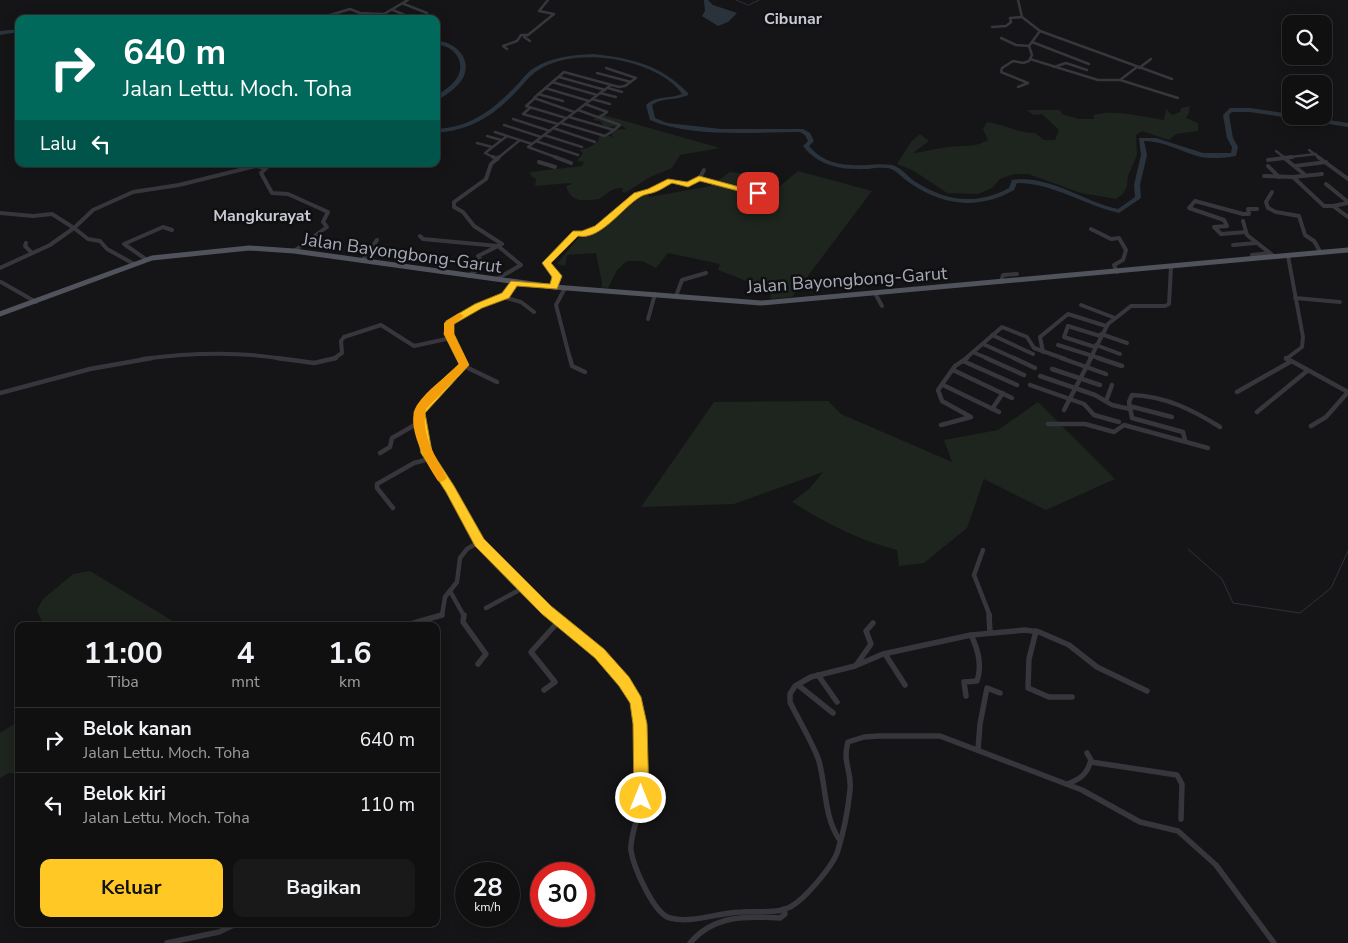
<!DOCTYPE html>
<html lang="id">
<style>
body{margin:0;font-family:"Nunito Sans",sans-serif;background:#19191a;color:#f1f3f6;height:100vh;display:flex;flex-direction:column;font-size:19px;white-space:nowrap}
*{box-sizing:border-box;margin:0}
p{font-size:16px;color:#9c9d9f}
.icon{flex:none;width:28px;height:28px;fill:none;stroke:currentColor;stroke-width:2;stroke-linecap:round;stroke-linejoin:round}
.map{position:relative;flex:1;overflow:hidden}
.panel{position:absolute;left:15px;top:622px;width:425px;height:305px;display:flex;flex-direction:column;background:#101011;border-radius:10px;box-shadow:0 2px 12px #0003,0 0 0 1px #303031}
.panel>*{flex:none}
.guide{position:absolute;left:15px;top:15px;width:425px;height:152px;border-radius:10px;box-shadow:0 2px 12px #0003,0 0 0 1px #303031;background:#00695c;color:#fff;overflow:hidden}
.fabs{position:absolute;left:1282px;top:15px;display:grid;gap:10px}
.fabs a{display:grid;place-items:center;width:50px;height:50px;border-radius:10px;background:#101011;box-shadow:0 2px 12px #0003,0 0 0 1px #303031;font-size:25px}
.speed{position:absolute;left:455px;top:862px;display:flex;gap:10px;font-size:25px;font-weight:700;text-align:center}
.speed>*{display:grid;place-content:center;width:65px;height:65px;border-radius:50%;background:#101011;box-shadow:0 2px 12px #0003,0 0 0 1px #303031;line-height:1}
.speed small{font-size:12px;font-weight:400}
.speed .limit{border:8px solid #d22;background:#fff;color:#111}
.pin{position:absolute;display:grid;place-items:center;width:42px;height:42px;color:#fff;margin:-21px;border-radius:10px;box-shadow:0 2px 8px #0006}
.me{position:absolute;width:55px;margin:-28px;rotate:0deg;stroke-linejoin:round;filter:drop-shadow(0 0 4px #0008)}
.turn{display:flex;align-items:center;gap:18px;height:105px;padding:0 25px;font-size:22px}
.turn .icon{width:65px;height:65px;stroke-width:2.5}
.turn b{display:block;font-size:35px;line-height:42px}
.then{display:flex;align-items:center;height:48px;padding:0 25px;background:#0003;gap:10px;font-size:19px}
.eta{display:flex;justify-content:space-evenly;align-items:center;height:85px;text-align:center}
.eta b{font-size:30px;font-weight:700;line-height:35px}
.cta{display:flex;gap:10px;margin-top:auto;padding:10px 25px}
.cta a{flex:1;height:58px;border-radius:10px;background:#ffc825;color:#111;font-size:20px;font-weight:700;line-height:58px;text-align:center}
.cta a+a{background:#19191a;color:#f1f3f6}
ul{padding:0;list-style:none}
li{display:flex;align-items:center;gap:15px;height:65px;padding:0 25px;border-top:1px solid #303031}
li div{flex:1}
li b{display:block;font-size:19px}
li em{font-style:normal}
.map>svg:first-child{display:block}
</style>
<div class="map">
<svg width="1348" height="943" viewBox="0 0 1348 943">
<rect width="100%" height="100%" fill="#151517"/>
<!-- green -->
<g fill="#1d251e">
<path d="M1190,106L1189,113L1186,118L1198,123V131L1176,134L1169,140L1142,131L1136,135L1137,155L1128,176L1127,186L1123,194L1116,199L1081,193L1028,174H1014L1000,179L992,188L978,194L947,193L914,171L897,164L911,142L920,134L929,141L913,153C925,152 937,148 949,147C964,145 974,148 988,140L983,129L987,122C1004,124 1019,134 1035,133L1044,140H1055L1059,130L1042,114L1033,115L1027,110H1060L1062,114L1079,119H1094V115C1113,109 1143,117 1164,120L1166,109L1172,115L1180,112L1181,108Z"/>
<path d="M600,114L720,148L680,155L672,168L650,177L625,193L622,192L623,188C612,187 607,194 599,199C584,201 571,203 566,186L572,184L570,183L535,186L536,179L531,176L530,172L582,166L584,162L577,161L583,153L579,150L588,148L598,142L600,133L613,137L609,130L626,129L623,126L605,127L600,121L593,120Z"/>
<polygon points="798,171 872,191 792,297 771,299 770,290 718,270 720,264 668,253 656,268 642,261 627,261 617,270 608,288 599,287 602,287 602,283 596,253 567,255 565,266 557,264 578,238 587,236 589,231 643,193 650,197 710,186 730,172 758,175 751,185 774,191"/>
<path d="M828,401L841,414L952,462L944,440L998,430L1038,402L1115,479L1046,510L984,479L967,528L924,563L899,566L897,550C858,540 826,523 792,502L810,488L823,472L734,504L641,507L714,402Z"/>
<polygon points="90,571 181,626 44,626 37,610 43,599 73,574"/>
<polygon points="19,721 19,774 9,773 0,778 0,733"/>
</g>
<!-- water -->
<polygon fill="#2a333c" points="704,0 708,0 713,5 737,13 728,22 718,26 702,16 705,11"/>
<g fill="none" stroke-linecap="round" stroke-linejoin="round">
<!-- stream -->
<g stroke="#2a333c" stroke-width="1">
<polyline points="736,0 748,5"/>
<polyline points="749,5 759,0"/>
<polyline points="1188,549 1222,579 1233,603 1300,613 1331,588 1348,551"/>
</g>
<!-- river -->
<g fill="#2a333c" fill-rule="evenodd">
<polygon points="19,29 19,32 0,35 0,31"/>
<path d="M436,41C455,41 473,59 463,78C458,87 445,96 436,101V96C443,91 453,85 457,78C467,62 453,44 436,45Z"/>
<path d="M593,54C631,58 661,65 688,93V95C676,101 662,97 652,105L655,118L667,123L721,129H803L810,133L814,141L809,146C825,165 846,166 869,165C877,164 885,164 892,165C902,168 907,176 914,181C945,201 976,206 1009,188L1012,180C1049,174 1082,201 1118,209L1135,197L1134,185L1141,155L1139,138H1156L1203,153H1231L1232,147L1227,138L1223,115L1230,108H1250L1291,114V116H1304L1348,123V127L1250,112H1232L1229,115L1233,138L1238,147L1236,156C1225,158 1212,159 1201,157C1182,152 1164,141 1144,141L1147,155L1140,185L1141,198L1119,213C1084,205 1053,183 1017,183L1014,190C979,210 943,206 910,183C903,179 899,172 891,169C884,167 876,168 868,169C843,170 819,167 803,146L808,141L805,135L800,132C755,132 691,138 650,120L646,105C657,95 670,99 682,94C679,90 676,86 672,83C640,57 572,47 537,71C529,76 523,85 516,92C492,117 471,130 436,133V129C471,127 491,111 515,87C521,81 526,73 534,68C552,57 572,55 593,54Z"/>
</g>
<!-- minor-far3 -->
<g stroke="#36363c" stroke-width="2.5">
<polyline points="1018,0 1022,17 1040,31 1029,46 1032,55 1029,61 1023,63 1013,61 1002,68 1001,72 1028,83 1018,87"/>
<polyline points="404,4 427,13"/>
<polyline points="393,10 414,19"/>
<polyline points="327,16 350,9 360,13 384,14 408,0"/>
<polyline points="992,27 1006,26 1011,22 1010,18 1022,17"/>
<polyline points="1040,31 1172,79"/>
<polyline points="527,35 524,37 530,41"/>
<polyline points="1001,38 1016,45 1029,46"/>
<polyline points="1032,42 1089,64"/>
<polyline points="507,49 503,46 517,41 521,35 528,35 554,14 539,11 548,0"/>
<polyline points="1030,59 1098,80 1120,80 1137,67"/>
<polyline points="1054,67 1066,63 1087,70"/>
<polyline points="1139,68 1151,59"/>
<polyline points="597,73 631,82"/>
<polyline points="559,77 605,90"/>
<polyline points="1120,80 1178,98"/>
<polyline points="552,82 597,95"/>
<polyline points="545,88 589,101"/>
<polyline points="608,88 622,92"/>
<polyline points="600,93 616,97"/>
<polyline points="538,94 563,101"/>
<polyline points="534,99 526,106 566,118"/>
<polyline points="592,99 610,104"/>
<polyline points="585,104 607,112 600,117"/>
<polyline points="530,108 523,114 558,124"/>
<polyline points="574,112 534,98 564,72 619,87 625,86 636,78 606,68"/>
<polyline points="569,117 614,130 620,125 578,110"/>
<polyline points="513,119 550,131"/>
<polyline points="561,123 605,136 614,130"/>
<polyline points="504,125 541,137"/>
<polyline points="553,128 595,142"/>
<polyline points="495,132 532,144"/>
<polyline points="544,135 582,147"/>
<polyline points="487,136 501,140"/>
<polyline points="536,141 578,155"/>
<polyline points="477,143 492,147"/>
<polyline points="1309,150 1320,158"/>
<polyline points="1276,151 1285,158"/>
<polyline points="495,158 485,153 507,136"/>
<polyline points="498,158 520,140"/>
<polyline points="558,158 528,147 611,85"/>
<polyline points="1282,158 1316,154"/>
</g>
<!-- minor-far2 -->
<g stroke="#36363c" stroke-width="4">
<polyline points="493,157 497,159"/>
<polyline points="555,157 571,163"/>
<polyline points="1283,157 1304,174"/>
<polyline points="1318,157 1348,179"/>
<polyline points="1268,160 1292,157"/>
<polyline points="539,162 555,167"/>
<polyline points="270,164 261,173 272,193 288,194 328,212 323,222 327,227 294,251"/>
<polyline points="1268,166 1279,177"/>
<polyline points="1295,166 1326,162"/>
<polyline points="1264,176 1293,177 1324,206 1333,206 1348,217"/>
<polyline points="1293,177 1322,174"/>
<polyline points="699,179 704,170"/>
<polyline points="1326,184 1348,202"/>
<polyline points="1272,192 1266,202 1268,208 1276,212 1299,216 1305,235 1314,241 1321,253"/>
<polyline points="1333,206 1348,203"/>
<polyline points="0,213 33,216 52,214 74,228 93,210 133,192 179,185 256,166 265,168"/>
<polyline points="1243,221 1247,235 1275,257"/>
<polyline points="1091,229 1111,239 1119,238 1126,250 1123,260 1114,265 1117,272"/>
<polyline points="1246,232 1221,234 1214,227 1227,226 1224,220 1189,208 1195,201 1243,214 1249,214 1248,209 1257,209"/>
<polyline points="420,236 423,239 498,246 521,265 497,279"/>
<polyline points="26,243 25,246 32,253"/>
<polyline points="1233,245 1256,243"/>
<polyline points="1253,259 1252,255 1269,253"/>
<polyline points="147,260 124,244 163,227 172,230"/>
<polyline points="362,261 377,240"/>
<polyline points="0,268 50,245 74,228 88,239 100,241 107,249 134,264"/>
<polyline points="468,276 484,265 478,256 502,244 474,226 463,212 454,207 454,202 486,179 491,164 499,157"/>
<polyline points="1,282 36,302"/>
<polyline points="1001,282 1003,275 1017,274"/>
<polyline points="554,287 557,276 547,261 576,233 583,234 598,227 637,195 651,191 670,181 689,184 699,179 755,194 765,189"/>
<polyline points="565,288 556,305 570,359"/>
<polyline points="875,293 882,306"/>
<polyline points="676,296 682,280 706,273"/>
<polyline points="503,297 521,302 534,312"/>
<polyline points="1295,298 1340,302"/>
<polyline points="1081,305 1115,318"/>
<polyline points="648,319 655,294"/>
<polyline points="1068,326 1064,337 1095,347"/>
<polyline points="1068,326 1100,336"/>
<polyline points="1101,334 1127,343"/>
<polyline points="992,335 1033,354"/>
<polyline points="983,344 1016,359"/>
<polyline points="1058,345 1102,359"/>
<polyline points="1096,345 1120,354"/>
<polyline points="1043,352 1040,337 1068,314 1106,326"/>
<polyline points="975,353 989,359"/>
<path d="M142,359C188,353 238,351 284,359"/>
<polyline points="333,359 342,353 341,341 344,337 381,325 414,346 451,338"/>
<path d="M463,359L451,334L449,323C470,307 498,305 514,283"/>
<polyline points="965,359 1002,327 1027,337 1034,348 1065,359"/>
<polyline points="1090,359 1108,324 1131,306 1165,306 1169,304 1171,267"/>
<polyline points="1286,359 1302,347 1303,337 1288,256"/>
</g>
<!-- minor-far1 -->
<g stroke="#36363c" stroke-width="4.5">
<polyline points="277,358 314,363 336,358"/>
<polyline points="462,358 464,365 421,407 418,417 426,453 450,489 479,542 553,616"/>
<polyline points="570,358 572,366 585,372"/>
<polyline points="986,358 1024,375"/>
<polyline points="1014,358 1035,368"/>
<polyline points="1061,358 1106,374"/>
<polyline points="1098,358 1122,366"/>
<polyline points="1286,358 1348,392 1326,417 1311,426"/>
<polyline points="963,361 1017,385"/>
<polyline points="464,366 497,382"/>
<polyline points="1052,369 1100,385"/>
<polyline points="953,370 1012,398"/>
<polyline points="1040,376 1095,395 1112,405 1130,409"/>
<polyline points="943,385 999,412"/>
<polyline points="1030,385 1084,404 1094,415 1119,422"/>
<polyline points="1237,392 1290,362"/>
<polyline points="0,393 90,369 152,358"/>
<polyline points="1106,401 1112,385"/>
<polyline points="1129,406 1172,417"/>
<polyline points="992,409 1003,393"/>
<polyline points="1064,410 1091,358"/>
<polyline points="1257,412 1307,371"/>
<polyline points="1048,424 1085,424 1114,432 1124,425 1208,448"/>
<polyline points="941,425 971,417 942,401 938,390 955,366 967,358"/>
<path d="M1185,440L1183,432L1132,418L1129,402L1132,395C1165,396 1193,410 1220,427"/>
<polyline points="380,453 390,447 392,438 420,422"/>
<polyline points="393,508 377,488 377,484 414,463 429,459"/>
<polyline points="983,550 974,575 990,616"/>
<polyline points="450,591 464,616"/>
<polyline points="486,608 523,588"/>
<polyline points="438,616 442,615 445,597 457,582 460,558 467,549 479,542"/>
</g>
<!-- minor -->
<g stroke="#36363c" stroke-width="5.5">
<polyline points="464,615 463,622 486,654 478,664"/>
<path d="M552,615C581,639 620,665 636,701C643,719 643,779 641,799C640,814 629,838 631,851C634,868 654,914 670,918C694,924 718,912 742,912C757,911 776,914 790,907C804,900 834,865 838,850C844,831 848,809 850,790C852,771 842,762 848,742L864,737L878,736H940L1082,790L1140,822L1178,831L1216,865L1274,943"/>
<polyline points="989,615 990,633"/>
<polyline points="403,626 442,615"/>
<polyline points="1036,631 1029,659 1028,688 1049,697 1072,697"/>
<polyline points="885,654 905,685"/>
<polyline points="857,664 871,644 866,631 873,623"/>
<polyline points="818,675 837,702"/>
<polyline points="798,685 833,713"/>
<polyline points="544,690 555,682 531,652 559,621"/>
<path d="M966,696L964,682L977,681C982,666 978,649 971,635"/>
<polyline points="978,750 980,724 987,688 1000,693"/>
<polyline points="1091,762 1177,775 1182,784 1181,819"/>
<path d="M1067,784C1081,779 1087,774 1091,760L1087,753"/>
<path d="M839,839C824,816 826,787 819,761C812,741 799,721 790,702V694L795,686L811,677L855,666L883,654L971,635L1025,630L1039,632L1069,645L1097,667L1147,691"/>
<polyline points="167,943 219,932 236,924"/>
<path d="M690,943C714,915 745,916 780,918L785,914L784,909"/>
</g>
<!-- primary -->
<polyline stroke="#51535c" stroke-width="5" points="0,314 152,258 249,248 294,251 554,287 761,303 1348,250"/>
</g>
<!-- route -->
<path fill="#ffc825" stroke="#a68218" d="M699,176L762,193L758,196L700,181L688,187L672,183C666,186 661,190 655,192C650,194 644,194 640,197C623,207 600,241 578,236L551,263L562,276L557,289L517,286L509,298L482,308L454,324V334L469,365L425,413L432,452L454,486L484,539L551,606L604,649L629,677L641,697L647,724L649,798L646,804L641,806L636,804L634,798L633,724L630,703L619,686L595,658L542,614L475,546L446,492L421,453L414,412L423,398L459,364L444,334L446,321L475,304L502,293L511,281L550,284L552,277L542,263L573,231H582L595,226L634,193L648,189L668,179L687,182Z"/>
<!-- slow -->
<path fill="#f59e0b" d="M459,313L464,316L454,324V334L469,365L426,409C420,434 436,457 447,478L442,482L438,481C427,464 404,425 417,405C427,390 446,377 459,364L444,334V323Z"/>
<g text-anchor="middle" stroke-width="5" stroke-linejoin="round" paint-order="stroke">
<!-- far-quarter labels -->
<g font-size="16" font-weight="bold" fill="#c7c9d4" stroke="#101012">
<text x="793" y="24">Cibunar</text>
<text x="262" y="221">Mangkurayat</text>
</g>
<!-- street labels -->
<g font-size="18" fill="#a6aab8" stroke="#101012">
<text transform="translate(402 253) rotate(8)" y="6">Jalan Bayongbong-Garut</text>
<text transform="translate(847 280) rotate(-4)" y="6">Jalan Bayongbong-Garut</text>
</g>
</g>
</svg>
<div class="fabs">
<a><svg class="icon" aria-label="search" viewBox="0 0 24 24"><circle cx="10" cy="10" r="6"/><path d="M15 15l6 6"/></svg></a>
<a><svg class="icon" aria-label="layers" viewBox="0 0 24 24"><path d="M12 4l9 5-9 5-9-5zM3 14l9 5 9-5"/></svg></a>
</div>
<div class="speed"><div>28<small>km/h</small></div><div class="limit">30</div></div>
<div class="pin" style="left:758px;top:193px;background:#d93025"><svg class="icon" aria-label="arrive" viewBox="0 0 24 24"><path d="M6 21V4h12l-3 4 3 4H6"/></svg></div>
<svg class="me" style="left:641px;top:798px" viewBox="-20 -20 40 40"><circle r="17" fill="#ffc825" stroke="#fff" stroke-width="3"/><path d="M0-11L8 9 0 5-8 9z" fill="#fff"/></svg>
<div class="guide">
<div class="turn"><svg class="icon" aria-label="right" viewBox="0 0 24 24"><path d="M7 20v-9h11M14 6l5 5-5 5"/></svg><div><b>640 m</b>Jalan Lettu. Moch. Toha</div></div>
<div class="then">Lalu<svg class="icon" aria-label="left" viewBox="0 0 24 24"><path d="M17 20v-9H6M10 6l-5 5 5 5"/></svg></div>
</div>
<section class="panel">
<div class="eta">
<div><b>11:00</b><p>Tiba</p></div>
<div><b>4</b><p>mnt</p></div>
<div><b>1.6</b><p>km</p></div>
</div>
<ul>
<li><svg class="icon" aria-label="right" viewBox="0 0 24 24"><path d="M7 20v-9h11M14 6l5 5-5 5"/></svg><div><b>Belok kanan</b><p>Jalan Lettu. Moch. Toha</p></div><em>640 m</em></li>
<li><svg class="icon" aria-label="left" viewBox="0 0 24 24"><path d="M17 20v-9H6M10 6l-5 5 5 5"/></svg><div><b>Belok kiri</b><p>Jalan Lettu. Moch. Toha</p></div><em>110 m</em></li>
</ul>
<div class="cta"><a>Keluar</a><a>Bagikan</a></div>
</section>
</div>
